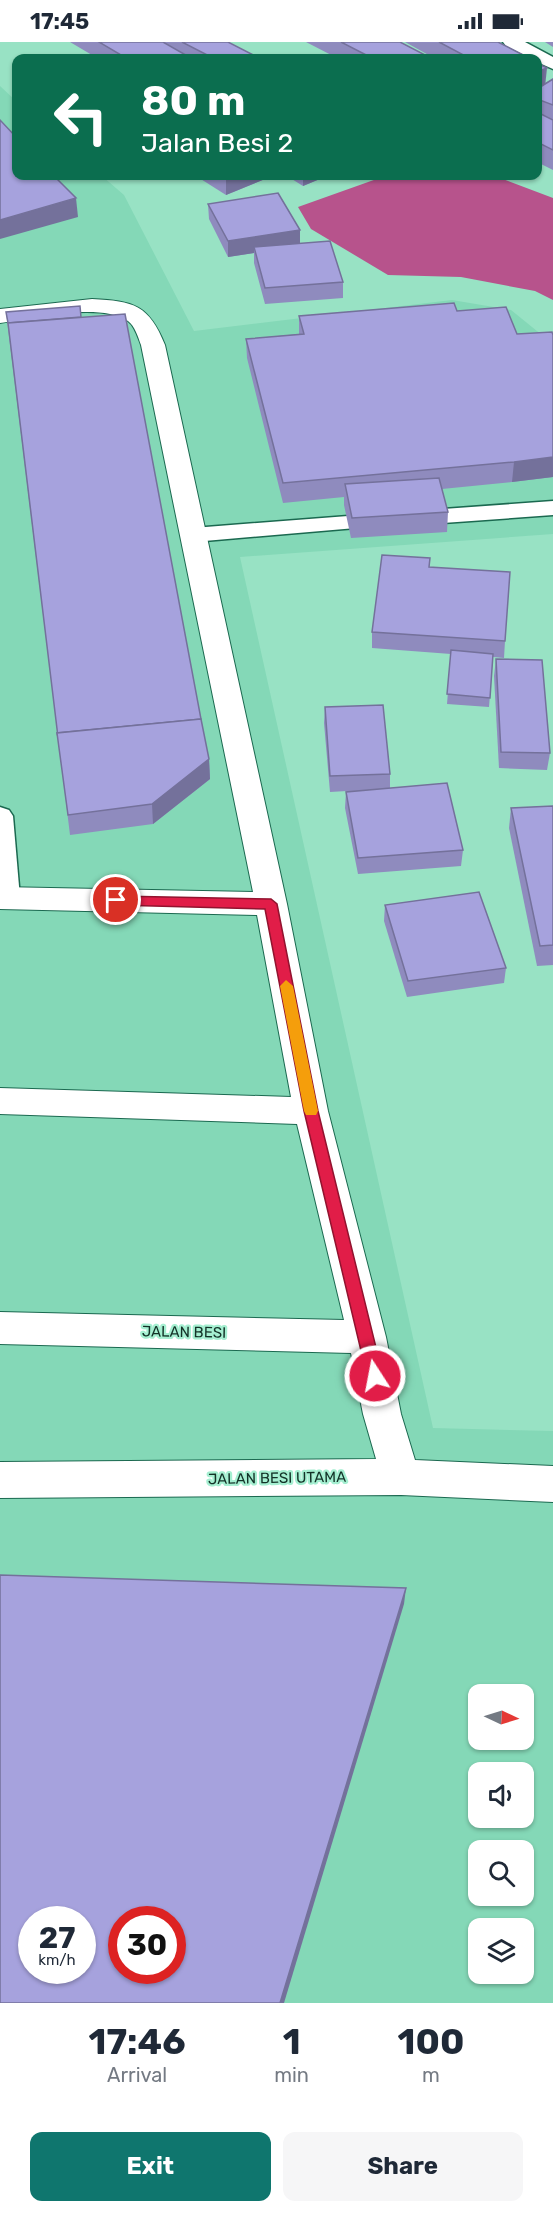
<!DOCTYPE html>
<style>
body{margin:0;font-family:Rubik,sans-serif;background:#f6f6f7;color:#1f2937;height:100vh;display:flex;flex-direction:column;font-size:22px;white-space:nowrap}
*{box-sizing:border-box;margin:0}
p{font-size:20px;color:#747a83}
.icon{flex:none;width:33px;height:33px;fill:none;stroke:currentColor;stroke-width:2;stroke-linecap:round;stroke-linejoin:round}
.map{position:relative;height:1961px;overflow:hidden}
.sheet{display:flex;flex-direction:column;background:#fff;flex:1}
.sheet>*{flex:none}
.top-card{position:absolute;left:12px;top:12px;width:530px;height:126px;border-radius:12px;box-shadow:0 2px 4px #0004;background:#0b6e4f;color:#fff;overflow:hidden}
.needle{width:39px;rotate:94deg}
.buttons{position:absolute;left:468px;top:1642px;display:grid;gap:12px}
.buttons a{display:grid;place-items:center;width:66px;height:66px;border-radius:12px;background:#fff;box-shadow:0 2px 4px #0004;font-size:30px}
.speed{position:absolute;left:18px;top:1864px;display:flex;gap:12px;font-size:30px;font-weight:700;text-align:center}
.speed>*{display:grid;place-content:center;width:78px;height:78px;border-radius:50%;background:#fff;box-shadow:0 2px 4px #0004;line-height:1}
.speed small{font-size:15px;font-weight:400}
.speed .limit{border:9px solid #d22;background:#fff;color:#111}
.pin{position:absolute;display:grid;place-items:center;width:51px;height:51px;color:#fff;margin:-26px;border:3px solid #fff;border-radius:50%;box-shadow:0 2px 6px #0007}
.me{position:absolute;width:66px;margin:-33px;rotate:349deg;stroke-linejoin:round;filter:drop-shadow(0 0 4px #0008)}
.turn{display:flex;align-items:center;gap:21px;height:126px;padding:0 30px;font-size:27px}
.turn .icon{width:78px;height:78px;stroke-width:2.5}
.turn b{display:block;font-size:42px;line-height:51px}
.eta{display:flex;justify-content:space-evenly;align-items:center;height:102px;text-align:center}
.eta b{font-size:36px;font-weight:700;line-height:42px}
.cta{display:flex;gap:12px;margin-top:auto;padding:12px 30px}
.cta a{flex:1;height:69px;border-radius:12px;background:#0f766e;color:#fff;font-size:24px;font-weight:700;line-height:69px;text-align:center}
.cta a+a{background:#f6f6f7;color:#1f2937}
.status{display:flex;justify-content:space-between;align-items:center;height:42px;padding:0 30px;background:#fff;direction:ltr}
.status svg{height:16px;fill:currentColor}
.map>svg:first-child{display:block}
</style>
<div class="status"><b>17:45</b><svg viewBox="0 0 49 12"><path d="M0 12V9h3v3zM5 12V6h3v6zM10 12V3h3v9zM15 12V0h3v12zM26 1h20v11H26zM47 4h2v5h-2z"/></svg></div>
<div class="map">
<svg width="553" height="1961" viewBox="0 0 553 1961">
<rect width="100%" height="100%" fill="#98e2c4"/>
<!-- built -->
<path fill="#84d8b7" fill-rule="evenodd" d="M0,44L16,59V134H102L124,153L194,289L452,258L511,268L553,302V492L240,515L433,1386L553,1389V1961H0ZM478,1653H524V1698H478ZM478,1731H524V1776H478ZM478,1809H524V1854H478ZM32,1878H82V1929H32ZM122,1878H172V1929H122ZM478,1887H524V1932H478Z"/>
<!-- water -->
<polygon fill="#b7538c" points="385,134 495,134 553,156 553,258 535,249 461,235 388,233 311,187 298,165"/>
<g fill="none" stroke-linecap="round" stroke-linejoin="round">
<defs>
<g id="lane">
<polygon points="503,0 525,0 553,15 553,27 537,20 537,16 530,16 506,4"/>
<polygon points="553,459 553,473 443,481 435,479 432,474 435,469 443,467"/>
<polygon points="348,474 356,476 359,481 356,486 193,500 185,498 182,493 185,488 193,486"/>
<polygon points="0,765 9,768 13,774 20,856 16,863 6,866 0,864"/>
</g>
<path id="street" d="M92,257C134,259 149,263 165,303L287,862L328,1069L386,1295L401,1372L415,1418L553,1424V1460L401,1453L0,1456V1420L376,1417L363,1372L351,1311L0,1302V1270L344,1278L297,1082L0,1072V1046L291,1055L257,873L0,867V845L253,850L141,303C138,295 135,284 128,279C101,260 31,276 0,281V267Z"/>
</defs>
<!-- lane casing -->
<use href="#lane" stroke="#1b6950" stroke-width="3"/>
<!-- street casing -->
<use href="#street" stroke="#1b6950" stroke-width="2"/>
<!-- lane -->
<use href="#lane" fill="#fff" fill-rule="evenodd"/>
<!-- street -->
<use href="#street" fill="#fff" fill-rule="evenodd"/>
</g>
<!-- wall -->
<g fill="#8f8bbe">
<polygon points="70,0 228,0 259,16 97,16"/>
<polygon points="306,0 400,0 429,16 337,16"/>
<polygon points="405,0 498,0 529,16 434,16"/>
<polygon points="545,0 553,0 553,5"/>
<polygon points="537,21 545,41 553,37 553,128 537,120"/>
<polygon points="196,134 270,134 270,135 226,153"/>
<polygon points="287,134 327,134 303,144"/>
<polygon points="208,162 300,188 300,201 343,240 343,256 265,262 254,221 254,211 228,215 209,177"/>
<polygon points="457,269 517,292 553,293 553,435 512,440 442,447 448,470 447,490 351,496 344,463 344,455 283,461 247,316 246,297 299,292 299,274"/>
<polygon points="6,270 81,275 201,677 209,717 210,737 153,782 70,793 60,711"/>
<polygon points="430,525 505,599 504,616 493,615 489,665 447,662 451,612 372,606 372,590"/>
<polygon points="496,617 550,711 547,728 499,726 494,634"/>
<polygon points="325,665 390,732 390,746 463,808 461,824 358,832 345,766 346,750 347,749 330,750 324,681"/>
<polygon points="553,764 553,923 537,924 509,786 511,766"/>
<polygon points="385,863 506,926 504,941 407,955 384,879"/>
</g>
<!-- shaded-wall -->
<g fill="#74719b">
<polygon points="547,26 545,45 537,48 537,30"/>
<polygon points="226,134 270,134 270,135 226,153"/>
<polygon points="303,134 327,134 303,144"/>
<polygon points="76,156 78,175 0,197 0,178"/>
<polygon points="300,188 300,204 254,205 254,211 228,215 228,199"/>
<polygon points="553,415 553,435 512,440 514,420"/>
<polygon points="209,717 210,737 153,782 152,762"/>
<polygon points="406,1546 404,1562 284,1961 280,1961"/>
</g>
<!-- building -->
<g fill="#a6a2dd" stroke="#74719b" stroke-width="1.5" fill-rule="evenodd">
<polygon points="99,0 163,0 191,16 126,16"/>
<polygon points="182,0 228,0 259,16 213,16"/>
<polygon points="341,0 400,0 429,15 425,16 372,16"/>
<polygon points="439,0 498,0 529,16 469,16"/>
<polygon points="537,21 547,26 537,30"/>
<polygon points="553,37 553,63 537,57 537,47"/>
<polygon points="537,70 553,78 553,108 537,100"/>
<polygon points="0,78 16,95 16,134 54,134 76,156 0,178"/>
<polygon points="278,151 300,188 228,199 208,162"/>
<polygon points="330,199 343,240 265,246 254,205"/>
<polygon points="454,261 457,269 506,265 517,292 552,290 553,293 553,415 514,420 283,441 246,297 304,292 299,274"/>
<polygon points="80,264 81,275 8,281 6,270"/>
<polygon points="125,272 201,677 57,691 58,695 8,281"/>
<polygon points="439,436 448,470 352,476 345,442"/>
<polygon points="382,513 430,516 429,525 510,530 505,599 372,590"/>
<polygon points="451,608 493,612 490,656 447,652"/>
<polygon points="496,617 542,618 550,711 501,710"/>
<polygon points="383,663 390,732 330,734 325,665"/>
<polygon points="201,677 209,717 152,762 68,773 57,691"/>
<polygon points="447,741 463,808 358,816 346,750"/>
<polygon points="553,764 553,903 540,904 511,766"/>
<polygon points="479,850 506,926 408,939 385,863"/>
<path d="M0,1533L406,1546L280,1961H0ZM32,1878H82V1929H32ZM122,1878H172V1929H122Z"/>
</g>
<!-- route -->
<polygon fill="#e11d48" stroke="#92132f" stroke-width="1.5" points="116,854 271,857 277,862 318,1069 383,1334 380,1338 375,1340 369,1338 367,1334 304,1069 265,867 116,863 110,858"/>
<!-- slow -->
<polygon fill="#f59e0b" points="286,938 293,944 318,1069 316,1073 306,1073 304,1069 280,944"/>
<g text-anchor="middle" stroke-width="4.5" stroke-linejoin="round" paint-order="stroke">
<!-- street labels -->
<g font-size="15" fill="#133227" stroke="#a5efd1">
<text transform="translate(184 1290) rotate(1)" y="5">JALAN BESI</text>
<text transform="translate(277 1436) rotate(-1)" y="5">JALAN BESI UTAMA</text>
</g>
</g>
</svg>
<div class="buttons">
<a><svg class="needle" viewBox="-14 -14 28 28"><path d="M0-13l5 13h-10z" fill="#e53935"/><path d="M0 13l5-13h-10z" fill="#747a83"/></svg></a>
<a><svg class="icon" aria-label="sound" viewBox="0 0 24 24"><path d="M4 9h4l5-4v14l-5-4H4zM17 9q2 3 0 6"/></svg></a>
<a><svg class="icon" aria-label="search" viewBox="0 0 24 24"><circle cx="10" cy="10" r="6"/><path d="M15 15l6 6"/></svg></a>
<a><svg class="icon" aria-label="layers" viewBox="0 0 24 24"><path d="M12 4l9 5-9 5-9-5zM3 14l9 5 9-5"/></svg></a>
</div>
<div class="speed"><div>27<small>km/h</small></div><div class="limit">30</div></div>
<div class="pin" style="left:116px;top:858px;background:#d93025"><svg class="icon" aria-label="arrive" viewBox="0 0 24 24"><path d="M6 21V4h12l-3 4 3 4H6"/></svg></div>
<svg class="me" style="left:375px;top:1334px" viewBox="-20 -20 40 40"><circle r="17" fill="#e11d48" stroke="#fff" stroke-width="3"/><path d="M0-11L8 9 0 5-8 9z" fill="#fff"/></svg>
<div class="top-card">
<div class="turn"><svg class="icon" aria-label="left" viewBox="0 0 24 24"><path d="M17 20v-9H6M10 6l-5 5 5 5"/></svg><div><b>80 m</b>Jalan Besi 2</div></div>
</div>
</div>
<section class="sheet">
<div class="eta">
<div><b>17:46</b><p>Arrival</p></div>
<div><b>1</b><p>min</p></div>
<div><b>100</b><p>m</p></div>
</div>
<div class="cta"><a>Exit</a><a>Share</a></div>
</section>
